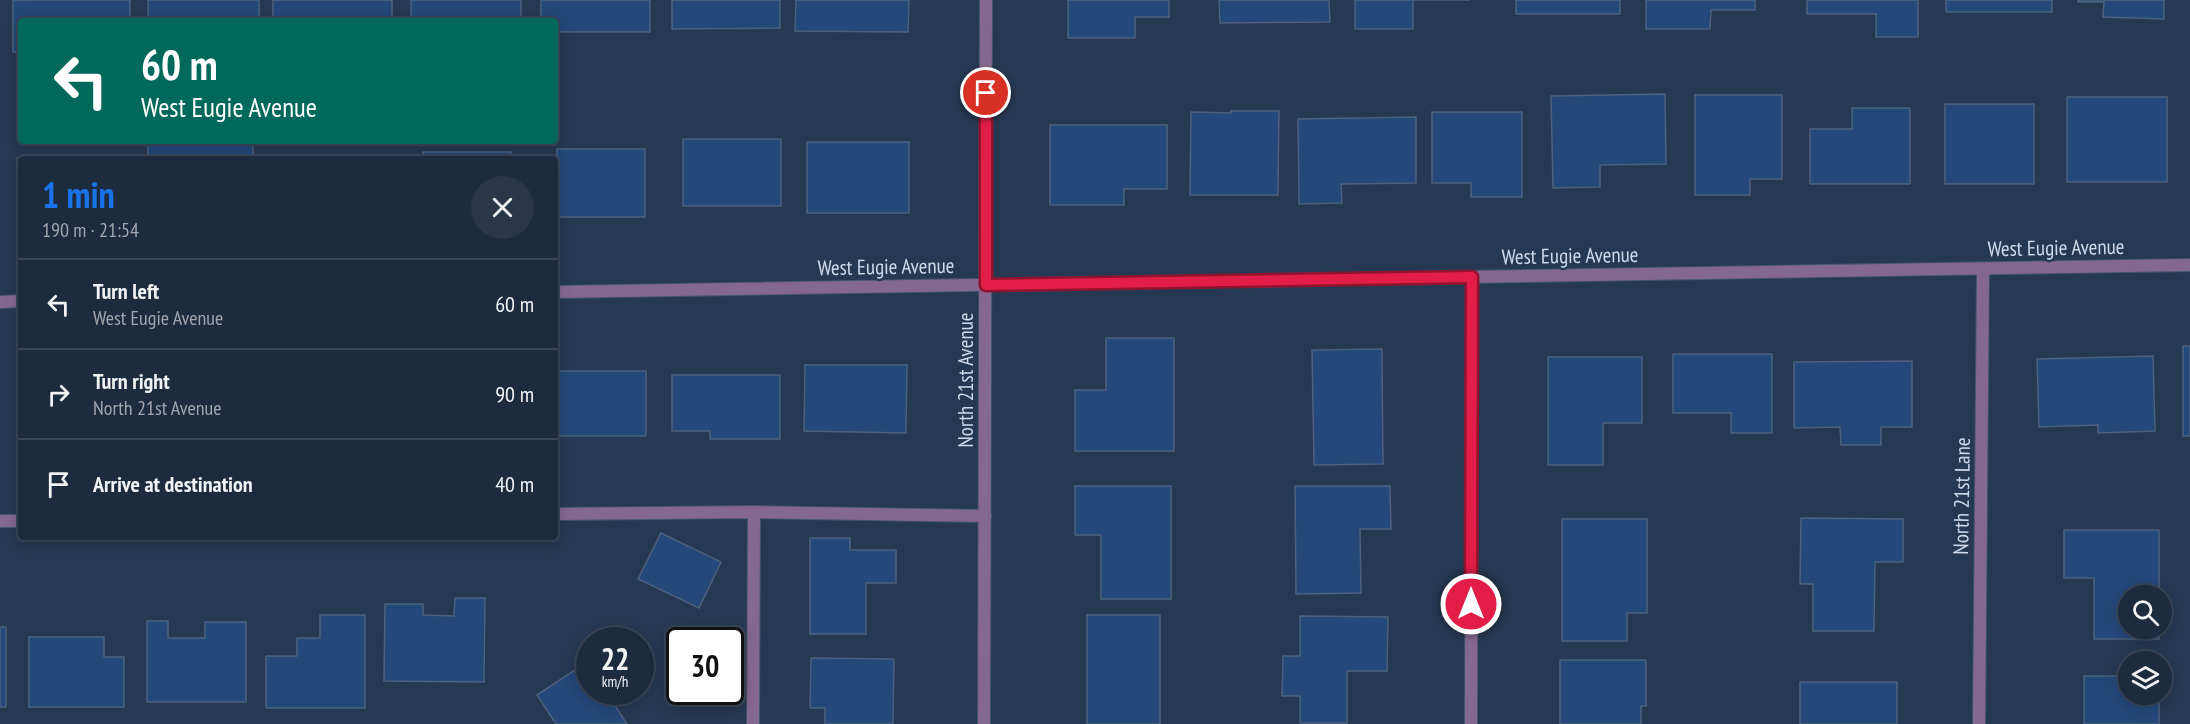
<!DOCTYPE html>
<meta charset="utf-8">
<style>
body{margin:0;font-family:"PT Sans Narrow",sans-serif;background:#293749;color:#f1f3f6;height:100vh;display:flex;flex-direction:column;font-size:22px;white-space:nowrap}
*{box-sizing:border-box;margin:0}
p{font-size:20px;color:#a0a7b0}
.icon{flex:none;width:33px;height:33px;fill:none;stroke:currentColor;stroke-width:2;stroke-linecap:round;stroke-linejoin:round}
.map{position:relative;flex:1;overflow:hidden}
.drawer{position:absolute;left:18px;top:156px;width:540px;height:384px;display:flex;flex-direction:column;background:#1c2b3e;border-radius:6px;box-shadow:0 3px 15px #0003,0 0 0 2px #3a4758}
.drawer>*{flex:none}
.hud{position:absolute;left:18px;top:18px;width:540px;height:126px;border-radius:6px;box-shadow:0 3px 15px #0003,0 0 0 2px #3a4758;background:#00695c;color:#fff;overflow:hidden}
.fabs{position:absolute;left:2118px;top:585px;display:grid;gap:12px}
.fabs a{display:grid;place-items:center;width:54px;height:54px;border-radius:50%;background:#1c2b3e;box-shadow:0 3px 15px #0003,0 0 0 2px #3a4758;font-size:30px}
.speed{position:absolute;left:576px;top:627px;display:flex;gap:12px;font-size:30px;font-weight:700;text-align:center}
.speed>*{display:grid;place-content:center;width:78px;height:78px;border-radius:50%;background:#1c2b3e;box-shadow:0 3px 15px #0003,0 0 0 2px #3a4758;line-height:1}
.speed small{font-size:15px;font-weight:400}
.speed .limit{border:3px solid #111;border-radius:9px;background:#fff;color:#111}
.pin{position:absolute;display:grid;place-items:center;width:51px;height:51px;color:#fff;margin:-26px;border:3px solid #fff;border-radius:50%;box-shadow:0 2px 6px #0007}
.me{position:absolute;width:66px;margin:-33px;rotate:0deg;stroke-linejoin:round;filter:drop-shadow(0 0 4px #0008)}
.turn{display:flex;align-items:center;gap:21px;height:126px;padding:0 24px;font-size:27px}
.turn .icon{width:78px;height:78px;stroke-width:2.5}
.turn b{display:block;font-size:42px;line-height:51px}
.round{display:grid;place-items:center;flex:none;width:63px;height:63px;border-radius:32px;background:#293749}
.summary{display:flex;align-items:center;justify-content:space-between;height:102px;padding:0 24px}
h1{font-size:36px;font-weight:800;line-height:45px;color:#1a73e8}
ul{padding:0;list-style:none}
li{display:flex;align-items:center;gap:18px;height:90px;padding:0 24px;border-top:2px solid #3a4758}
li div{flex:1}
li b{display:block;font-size:22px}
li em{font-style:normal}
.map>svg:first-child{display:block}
</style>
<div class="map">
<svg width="2190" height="724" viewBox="0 0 2190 724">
<rect width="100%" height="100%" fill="#263952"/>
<!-- building -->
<g fill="#24487a" stroke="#4d617d" stroke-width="1.5">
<polygon points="13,0 130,0 130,21 21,21 21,52 13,52"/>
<rect x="148" y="0" width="111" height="21"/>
<rect x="273" y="0" width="119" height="21"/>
<rect x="411" y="0" width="110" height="21"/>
<polygon points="541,0 650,0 650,32 555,32 555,21 541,21"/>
<polygon points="672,0 780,0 780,28 672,29"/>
<polygon points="796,0 909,0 908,32 795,31"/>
<polygon points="1068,0 1169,0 1169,17 1135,17 1135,38 1068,38"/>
<polygon points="1219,0 1329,0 1330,22 1220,23"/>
<polygon points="1355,0 1470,0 1413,0 1413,29 1355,29"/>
<rect x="1516" y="0" width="104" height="14"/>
<polygon points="1646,0 1755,0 1755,10 1711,10 1710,29 1646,29"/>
<polygon points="1807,0 1918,0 1918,37 1876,37 1876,14 1807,14"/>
<rect x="1946" y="0" width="106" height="12"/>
<polygon points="2078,0 2164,0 2164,19 2103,17 2104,2 2078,2"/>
<polygon points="1665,94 1666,164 1600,165 1600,187 1553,188 1551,96"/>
<polygon points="1695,95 1782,95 1782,179 1750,179 1750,195 1695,195"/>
<rect x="2067" y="97" width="100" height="85"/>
<rect x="1945" y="104" width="89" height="80"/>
<polygon points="1852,108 1910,108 1910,184 1810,184 1810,129 1852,129"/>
<polygon points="1231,111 1279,111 1278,195 1190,195 1191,112 1231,113"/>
<polygon points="1432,112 1522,112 1522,197 1471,197 1471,183 1432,183"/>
<polygon points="1416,117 1416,183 1341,184 1342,203 1299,204 1298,119"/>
<polygon points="1050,125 1167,125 1167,189 1124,189 1124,205 1050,205"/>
<rect x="683" y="139" width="98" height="67"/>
<rect x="148" y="142" width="105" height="17"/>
<rect x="807" y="142" width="102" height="71"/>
<rect x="557" y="149" width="88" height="68"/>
<rect x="423" y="152" width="88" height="7"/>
<polygon points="120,157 120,159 21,159 21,229 17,230 17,158"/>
<polygon points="1106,338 1174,338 1174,451 1075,451 1075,390 1106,390"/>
<rect x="2183" y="346" width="7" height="90"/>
<polygon points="1382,349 1383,464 1314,465 1312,350"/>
<polygon points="1673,354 1772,354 1772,433 1731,433 1731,413 1673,413"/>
<polygon points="2153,356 2155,431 2098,433 2098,425 2039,427 2037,359"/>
<polygon points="1548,357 1642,357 1642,423 1603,423 1603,465 1548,465"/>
<polygon points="1912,361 1912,427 1881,427 1881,445 1841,445 1840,427 1794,428 1794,362"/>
<polygon points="805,365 907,365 906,433 804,431"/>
<rect x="555" y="371" width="91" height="65"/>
<polygon points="672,375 780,375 780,439 710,439 710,431 672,431"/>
<rect x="20" y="380" width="1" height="64"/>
<polygon points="1075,486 1171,486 1171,599 1101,599 1101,535 1075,535"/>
<polygon points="1295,486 1390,486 1391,529 1360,529 1361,593 1296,594"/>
<polygon points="1801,518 1903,519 1903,562 1875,562 1874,631 1813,631 1813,584 1800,584"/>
<polygon points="1562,519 1647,519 1647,613 1627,613 1627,641 1562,641"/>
<polygon points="2064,530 2159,530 2159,596 2128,596 2128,628 2159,628 2159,639 2094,639 2094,578 2064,578"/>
<polygon points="661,533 721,562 699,608 638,579"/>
<polygon points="810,538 850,538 850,550 896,550 896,583 866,583 866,634 810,634"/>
<polygon points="455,598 485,598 484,682 384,681 385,604 423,604 423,615 454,616"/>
<polygon points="320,615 365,615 365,708 266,708 266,656 297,656 297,638 320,638"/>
<rect x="1087" y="615" width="73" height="109"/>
<polygon points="1300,616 1388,617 1387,671 1347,671 1347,723 1300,723 1300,696 1282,696 1283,656 1300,656"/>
<polygon points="147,621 168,621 168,638 205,638 205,622 246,622 246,702 147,702"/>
<rect x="0" y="627" width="6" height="80"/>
<polygon points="29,637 104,637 104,657 124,657 124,707 29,707"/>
<polygon points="811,658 894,659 893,724 825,724 825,708 810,708"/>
<polygon points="1560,660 1646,660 1646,706 1641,706 1641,724 1560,724"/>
<polygon points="587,662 590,667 590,692 606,692 627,724 556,724 537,695"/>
<polygon points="2084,676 2128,676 2128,694 2159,694 2159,724 2084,724"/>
<rect x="1800" y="682" width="97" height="42"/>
</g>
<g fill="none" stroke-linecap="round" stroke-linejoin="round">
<defs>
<g id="lane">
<polyline points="555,514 754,512 985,516"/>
<polyline points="0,521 21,521"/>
<polyline points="753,724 754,512"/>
</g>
<g id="street">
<polyline points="555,292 2190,265"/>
<polyline points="0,302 21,301"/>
<polyline points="984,724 986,0"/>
<polyline points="1471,724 1472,277"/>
<polyline points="1979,724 1983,269"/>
</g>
</defs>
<!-- lane casing -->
<use href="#lane" stroke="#44566d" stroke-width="14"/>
<!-- street casing -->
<use href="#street" stroke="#44566d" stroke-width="14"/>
<!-- lane -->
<use href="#lane" stroke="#856890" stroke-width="12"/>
<!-- street -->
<use href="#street" stroke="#856890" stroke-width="12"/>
</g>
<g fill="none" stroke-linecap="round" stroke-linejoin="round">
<defs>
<polyline id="route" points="986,93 986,285 1472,277 1471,604"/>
</defs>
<!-- route casing -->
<use href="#route" stroke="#92132f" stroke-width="15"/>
<!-- route -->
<use href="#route" stroke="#e11d48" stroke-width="10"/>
</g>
<g text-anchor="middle" stroke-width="5" stroke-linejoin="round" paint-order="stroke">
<!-- street labels -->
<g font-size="21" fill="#cedaea" stroke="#263952">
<text transform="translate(2056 248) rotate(-1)" y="7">West Eugie Avenue</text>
<text transform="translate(1570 256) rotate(-1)" y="7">West Eugie Avenue</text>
<text transform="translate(886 267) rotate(-1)" y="7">West Eugie Avenue</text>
<text transform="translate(966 380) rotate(-90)" y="7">North 21st Avenue</text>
<text transform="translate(1962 496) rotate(-89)" y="7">North 21st Lane</text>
</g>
</g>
</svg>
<div class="fabs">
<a><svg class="icon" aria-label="search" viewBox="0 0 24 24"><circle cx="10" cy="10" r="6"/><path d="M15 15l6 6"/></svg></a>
<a><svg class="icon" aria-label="layers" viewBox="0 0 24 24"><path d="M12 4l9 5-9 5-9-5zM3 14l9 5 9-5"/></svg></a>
</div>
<div class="speed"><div>22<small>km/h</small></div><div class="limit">30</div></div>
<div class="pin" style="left:986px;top:93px;background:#d93025"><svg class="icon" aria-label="arrive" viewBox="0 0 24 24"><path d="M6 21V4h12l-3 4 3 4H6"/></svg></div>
<svg class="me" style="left:1471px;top:604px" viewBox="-20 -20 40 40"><circle r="17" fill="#e11d48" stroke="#fff" stroke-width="3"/><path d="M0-11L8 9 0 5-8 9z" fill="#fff"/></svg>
<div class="hud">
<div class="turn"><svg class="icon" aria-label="left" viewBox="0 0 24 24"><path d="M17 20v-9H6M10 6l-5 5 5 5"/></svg><div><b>60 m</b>West Eugie Avenue</div></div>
</div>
<section class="drawer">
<div class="summary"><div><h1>1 min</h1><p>190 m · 21:54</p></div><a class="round"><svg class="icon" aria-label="close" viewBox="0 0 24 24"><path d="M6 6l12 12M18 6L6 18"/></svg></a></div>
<ul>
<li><svg class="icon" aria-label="left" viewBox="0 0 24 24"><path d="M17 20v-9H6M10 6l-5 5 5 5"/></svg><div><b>Turn left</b><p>West Eugie Avenue</p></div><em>60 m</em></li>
<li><svg class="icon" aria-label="right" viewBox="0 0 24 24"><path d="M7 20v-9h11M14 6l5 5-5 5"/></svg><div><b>Turn right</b><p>North 21st Avenue</p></div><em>90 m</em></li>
<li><svg class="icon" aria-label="arrive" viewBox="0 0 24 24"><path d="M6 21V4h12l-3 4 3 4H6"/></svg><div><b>Arrive at destination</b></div><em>40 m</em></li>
</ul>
</section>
</div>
